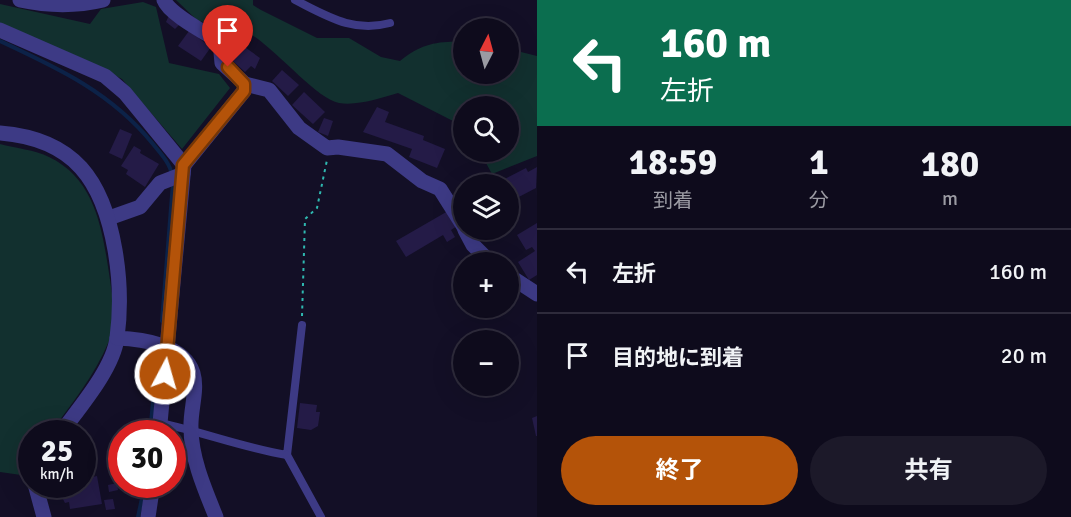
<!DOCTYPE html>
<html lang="ja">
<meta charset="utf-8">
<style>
body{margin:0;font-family:Signika,"Noto Sans JP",sans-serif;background:#1c1929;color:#f1f3f6;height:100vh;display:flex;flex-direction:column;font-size:22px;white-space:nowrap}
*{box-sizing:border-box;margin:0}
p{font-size:20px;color:#9b9ba3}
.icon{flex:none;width:33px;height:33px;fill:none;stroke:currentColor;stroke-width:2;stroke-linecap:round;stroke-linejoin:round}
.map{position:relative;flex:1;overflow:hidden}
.drawer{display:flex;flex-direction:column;background:#0e0b1c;width:534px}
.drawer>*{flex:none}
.top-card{background:#0b6e4f;color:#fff;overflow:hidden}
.needle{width:39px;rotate:6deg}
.fabs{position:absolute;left:453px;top:18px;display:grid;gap:12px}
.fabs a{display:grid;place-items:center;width:66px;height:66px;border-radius:50%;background:#0e0b1c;box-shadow:0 6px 24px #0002,0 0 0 2px #2e2b3b;font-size:30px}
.speed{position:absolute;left:18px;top:420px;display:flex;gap:12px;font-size:30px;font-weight:700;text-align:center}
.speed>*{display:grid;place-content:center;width:78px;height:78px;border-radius:50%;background:#0e0b1c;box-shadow:0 6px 24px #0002,0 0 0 2px #2e2b3b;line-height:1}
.speed small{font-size:15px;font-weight:400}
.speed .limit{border:9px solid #d22;background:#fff;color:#111}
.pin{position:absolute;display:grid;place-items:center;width:51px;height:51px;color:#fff;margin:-62px -26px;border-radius:50% 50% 50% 0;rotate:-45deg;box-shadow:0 0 6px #0007}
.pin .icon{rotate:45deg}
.me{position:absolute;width:66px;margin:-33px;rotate:6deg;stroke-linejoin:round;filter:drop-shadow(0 0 4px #0008)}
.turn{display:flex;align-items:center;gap:21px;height:126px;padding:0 24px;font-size:27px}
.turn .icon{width:78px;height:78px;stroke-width:2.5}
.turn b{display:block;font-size:42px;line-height:51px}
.eta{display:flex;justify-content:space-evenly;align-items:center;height:102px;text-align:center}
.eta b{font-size:36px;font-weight:700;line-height:42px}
.primary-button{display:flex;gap:12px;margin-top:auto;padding:12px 24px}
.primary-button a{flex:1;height:69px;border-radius:36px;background:#b45309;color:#fff;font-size:24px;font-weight:700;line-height:69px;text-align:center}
.primary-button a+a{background:#1c1929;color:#f1f3f6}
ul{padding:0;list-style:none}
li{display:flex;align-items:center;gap:18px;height:84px;padding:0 24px;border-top:2px solid #2e2b3b}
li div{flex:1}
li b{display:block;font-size:22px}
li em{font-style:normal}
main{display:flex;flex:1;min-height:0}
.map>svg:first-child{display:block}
</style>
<main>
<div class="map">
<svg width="537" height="517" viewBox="0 0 537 517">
<rect width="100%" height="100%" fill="#130f26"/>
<!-- green -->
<g fill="#12302f">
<path d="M176,0H253V5L261,10L317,38H349L381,57L400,61C421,44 437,41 463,42L464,74H508L509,49L537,56V156L492,174L480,152H508V106H464L463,136L453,121L398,93C380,98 358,106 339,103C315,99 271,42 243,30C228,23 215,24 198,21Z"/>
<polygon points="143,2 156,7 169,63 219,74 230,88 182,149 122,79 81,58 0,24 0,4 90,24 101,9"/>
<path d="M0,144C15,148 35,150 49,157C95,179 102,228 109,273C112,293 117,322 109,341C95,375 71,405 50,433L32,434L31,458L21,475L0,472Z"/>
</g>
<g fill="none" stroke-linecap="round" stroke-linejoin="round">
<!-- stream -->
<g stroke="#0c2248" stroke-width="4">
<path d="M0,41C58,68 112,93 153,144C160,153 170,163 172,175"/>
<polyline points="162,321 173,183"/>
<polyline points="150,434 156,369"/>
<polyline points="138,517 145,484"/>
</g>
</g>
<!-- building -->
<g fill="#241b47">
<polygon points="170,13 181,23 175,29 166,22"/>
<polygon points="189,31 211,47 201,61 178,46"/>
<polygon points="223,32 229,36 232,32 245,42 242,45 260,58 255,69 251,66 245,72 233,61 236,57 232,54 234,51 220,36"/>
<polygon points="282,70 299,85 288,96 272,81"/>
<polygon points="304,92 325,112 313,124 292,105"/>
<polygon points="377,107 389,112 385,122 424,136 423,140 445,149 437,168 409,157 412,149 363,132"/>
<polygon points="324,118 333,121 328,136 318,132"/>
<polygon points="120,129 132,134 122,159 109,153"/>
<polygon points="134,146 141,150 140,153 159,164 145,187 126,174 128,170 121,166"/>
<polygon points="537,167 536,188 513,200 515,204 508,207 508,184 495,184 526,168 528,172"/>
<polygon points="448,211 457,226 451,230 455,237 447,242 443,235 406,257 396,241"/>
<polygon points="537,223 537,275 529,280 518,262 535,251 532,247 526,250 517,235"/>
<polygon points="300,403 317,405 316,412 320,412 318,426 311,430 297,428"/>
<polygon points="537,416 537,436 536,436 532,418"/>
<polygon points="97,476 102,504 70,509 69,502 65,503 62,497 62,484 82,484 82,479"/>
<polygon points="117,483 118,490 109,492 108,485"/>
<polygon points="113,499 115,509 106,510 104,500"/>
</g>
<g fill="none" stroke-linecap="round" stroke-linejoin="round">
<!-- path -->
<polyline stroke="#2fb8b0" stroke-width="2" stroke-dasharray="3 4.5" stroke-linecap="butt" points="302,316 305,219 317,208 327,160"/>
<!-- service -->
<g stroke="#3d3a85" stroke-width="8">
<path d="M295,0C327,16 353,33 390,23"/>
<path d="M160,423C203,432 244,448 287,455L302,325"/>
<polyline points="287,455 321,517"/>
</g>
<!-- minor -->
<g stroke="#3d3a85" stroke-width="15">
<path d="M20,0C48,6 74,7 103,0"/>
<path d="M164,0C169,14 206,33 220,42L222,63L245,84L269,90L299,128L327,148L338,147L387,154L422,181L440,189L464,227"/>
<polyline points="0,30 105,76 125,93 184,165 159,434"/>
<polyline points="184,165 244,91 245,84"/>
<polyline points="109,218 140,207 160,183 183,174"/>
<polyline points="465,230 473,245 490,262"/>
<polyline points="508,275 537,294"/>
<path d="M60,434C79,408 113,369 117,338"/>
<polyline points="35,484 44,517"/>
<polyline points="148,517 153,484"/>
</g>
<!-- tertiary -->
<path stroke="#3d3a85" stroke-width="15" d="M0,133C75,139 103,181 115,250C120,279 121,308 117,338C143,339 184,345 193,373C198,390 190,411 191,428C191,458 205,490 216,517"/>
</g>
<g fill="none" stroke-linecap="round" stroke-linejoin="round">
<defs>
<polyline id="route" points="165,374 183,165 244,91 244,84 228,67"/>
</defs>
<!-- route casing -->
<use href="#route" stroke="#753606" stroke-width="15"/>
<!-- route -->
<use href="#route" stroke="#b45309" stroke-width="10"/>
</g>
</svg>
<div class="fabs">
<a><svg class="needle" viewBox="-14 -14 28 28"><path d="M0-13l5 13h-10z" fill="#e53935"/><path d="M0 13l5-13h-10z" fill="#9b9ba3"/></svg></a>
<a><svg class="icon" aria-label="search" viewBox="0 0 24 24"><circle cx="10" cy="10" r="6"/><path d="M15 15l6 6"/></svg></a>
<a><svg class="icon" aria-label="layers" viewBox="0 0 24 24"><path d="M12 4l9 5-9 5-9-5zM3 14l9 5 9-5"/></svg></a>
<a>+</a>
<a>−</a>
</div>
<div class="speed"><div>25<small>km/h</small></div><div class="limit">30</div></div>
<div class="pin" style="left:228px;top:67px;background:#d93025"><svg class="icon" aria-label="arrive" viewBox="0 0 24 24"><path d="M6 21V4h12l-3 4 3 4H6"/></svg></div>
<svg class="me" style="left:165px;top:374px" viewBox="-20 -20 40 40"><circle r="17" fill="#b45309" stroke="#fff" stroke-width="3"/><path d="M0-11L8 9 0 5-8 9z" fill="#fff"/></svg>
</div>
<section class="drawer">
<div class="top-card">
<div class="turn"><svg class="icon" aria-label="left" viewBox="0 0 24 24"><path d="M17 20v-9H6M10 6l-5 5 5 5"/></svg><div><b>160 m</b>左折</div></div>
</div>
<div class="eta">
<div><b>18:59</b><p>到着</p></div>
<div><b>1</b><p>分</p></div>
<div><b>180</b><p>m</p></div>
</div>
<ul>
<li><svg class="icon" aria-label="left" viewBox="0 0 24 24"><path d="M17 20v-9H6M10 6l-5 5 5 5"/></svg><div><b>左折</b></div><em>160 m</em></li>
<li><svg class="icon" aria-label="arrive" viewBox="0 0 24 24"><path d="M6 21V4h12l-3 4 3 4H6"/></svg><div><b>目的地に到着</b></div><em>20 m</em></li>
</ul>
<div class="primary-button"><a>終了</a><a>共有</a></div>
</section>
</main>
